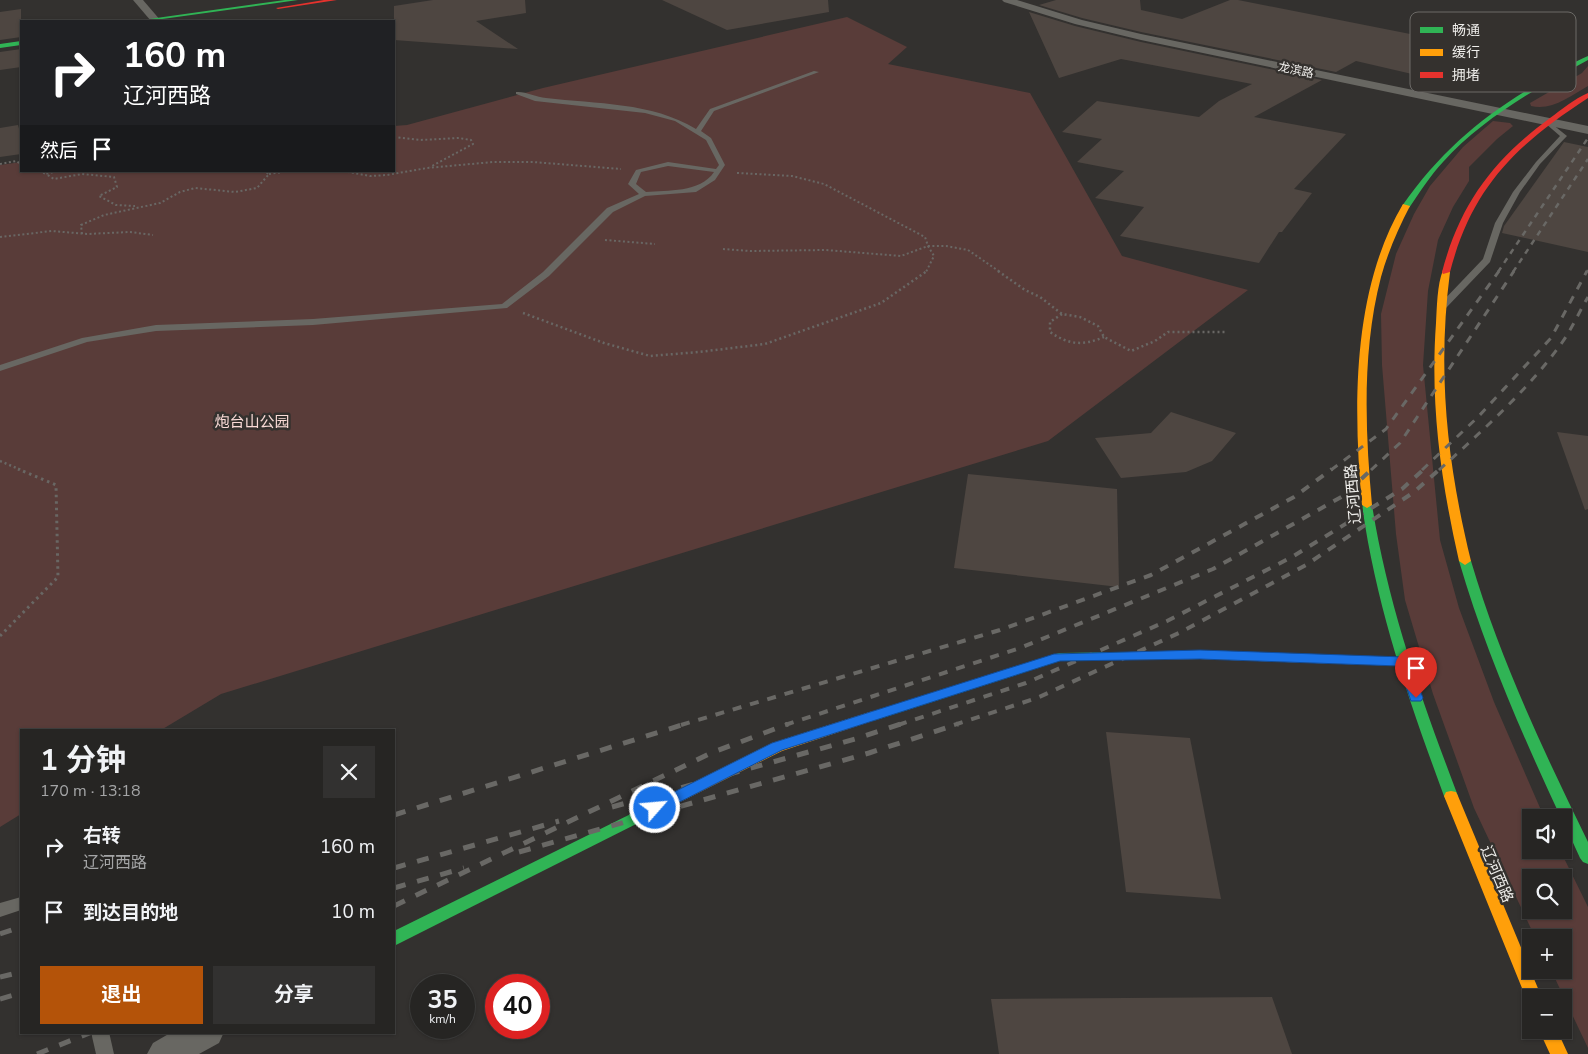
<!DOCTYPE html>
<html lang="zh">
<meta charset="utf-8">
<style>
body{margin:0;font-family:"Nunito Sans","Noto Sans SC",sans-serif;background:#323130;color:#f1f3f6;height:100vh;display:flex;flex-direction:column;font-size:19px;white-space:nowrap}
*{box-sizing:border-box;margin:0}
p{font-size:16px;color:#a4a5a6}
.icon{flex:none;width:28px;height:28px;fill:none;stroke:currentColor;stroke-width:2;stroke-linecap:round;stroke-linejoin:round}
.map{position:relative;flex:1;overflow:hidden}
.drawer{position:absolute;left:20px;top:729px;width:375px;height:305px;display:flex;flex-direction:column;background:#262523;border-radius:0px;box-shadow:0 1px 4px #0004,0 0 0 1px #424241}
.drawer>*{flex:none}
.top-card{position:absolute;left:20px;top:20px;width:375px;height:152px;border-radius:0px;box-shadow:0 1px 4px #0004,0 0 0 1px #424241;background:#202124;color:#fff;overflow:hidden}
.buttons{position:absolute;left:1522px;top:809px;display:grid;gap:10px}
.buttons a{display:grid;place-items:center;width:50px;height:50px;border-radius:0px;background:#262523;box-shadow:0 1px 4px #0004,0 0 0 1px #424241;font-size:25px}
.speed{position:absolute;left:410px;top:974px;display:flex;gap:10px;font-size:25px;font-weight:700;text-align:center}
.speed>*{display:grid;place-content:center;width:65px;height:65px;border-radius:50%;background:#262523;box-shadow:0 1px 4px #0004,0 0 0 1px #424241;line-height:1}
.speed small{font-size:12px;font-weight:400}
.speed .limit{border:8px solid #d22;background:#fff;color:#111}
.pin{position:absolute;display:grid;place-items:center;width:42px;height:42px;color:#fff;margin:-51px -21px;border-radius:50% 50% 50% 0;rotate:-45deg;box-shadow:0 0 5px #0007}
.pin .icon{rotate:45deg}
.me{position:absolute;width:55px;margin:-28px;rotate:63deg;stroke-linejoin:round;filter:drop-shadow(0 0 4px #0008)}
.turn{display:flex;align-items:center;gap:18px;height:105px;padding:0 20px;font-size:22px}
.turn .icon{width:65px;height:65px;stroke-width:2.5}
.turn b{display:block;font-size:35px;line-height:42px}
.then{display:flex;align-items:center;height:48px;padding:0 20px;background:#0003;gap:10px;font-size:19px}
.round{display:grid;place-items:center;flex:none;width:52px;height:52px;border-radius:0px;background:#323130}
.summary{display:flex;align-items:center;justify-content:space-between;height:85px;padding:0 20px}
h1{font-size:30px;font-weight:700;line-height:38px}
.primary-button{display:flex;gap:10px;margin-top:auto;padding:10px 20px}
.primary-button a{flex:1;height:58px;border-radius:0px;background:#b45309;color:#fff;font-size:20px;font-weight:700;line-height:58px;text-align:center}
.primary-button a+a{background:#323130;color:#f1f3f6}
ul{padding:0;list-style:none}
li{display:flex;align-items:center;gap:15px;height:65px;padding:0 20px}
li div{flex:1}
li b{display:block;font-size:19px}
li em{font-style:normal}
.map>svg:first-child{display:block}
</style>
<div class="map">
<svg width="1588" height="1054" viewBox="0 0 1588 1054">
<rect width="100%" height="100%" fill="#33312f"/>
<!-- green -->
<g fill="#593c39" fill-rule="evenodd">
<polygon points="847,17 907,47 888,64 1030,93 1122,256 1248,290 1048,441 221,694 161,730 21,730 21,814 0,827 0,165 21,162 21,171 394,171 394,126 407,125 543,88"/>
<path d="M1588,66V86C1570,96 1552,111 1531,106L1530,103L1582,73Z"/>
<path d="M1493,121L1510,123L1513,126L1497,139L1469,167V181L1453,207L1438,240L1428,291L1423,365L1440,540L1459,608L1494,702L1544,817L1531,818V850H1560L1588,907V1048L1551,970H1564V938L1535,937L1474,808L1433,694L1405,600L1396,534L1382,365L1381,314L1396,254L1414,214L1430,186L1463,147ZM1531,878H1564V910H1531Z"/>
</g>
<!-- building -->
<g fill="#4e4641">
<polygon points="433,0 525,0 526,13 476,21 518,49 394,40 394,6"/>
<polygon points="662,0 828,0 829,12 727,30"/>
<polygon points="1056,0 1140,0 1141,10 1182,19 1230,0 1238,0 1486,49 1425,77 1356,61 1336,72 1141,32 1082,18 1039,5"/>
<polygon points="21,9 21,37 0,40 0,12"/>
<polygon points="1029,12 1075,26 1141,42 1322,80 1254,117 1346,134 1294,189 1312,193 1282,232 1279,232 1259,263 1120,236 1144,207 1095,198 1124,171 1077,162 1102,139 1062,132 1097,101 1199,117 1219,101 1252,84 1121,59 1059,78"/>
<polygon points="21,49 21,67 0,70 0,52"/>
<polygon points="18,125 21,136 21,154 0,157 0,128"/>
<polygon points="1564,142 1588,147 1588,252 1502,233 1504,226"/>
<polygon points="1171,412 1236,433 1212,461 1186,472 1121,478 1095,438 1151,433"/>
<polygon points="1557,432 1588,436 1588,509 1585,510"/>
<polygon points="968,474 1117,489 1119,587 954,568"/>
<polygon points="1106,732 1190,738 1221,899 1126,892"/>
<polygon points="1272,997 1292,1054 999,1054 991,999"/>
</g>
<g fill="none" stroke-linecap="round" stroke-linejoin="round">
<!-- path-far2 -->
<g stroke="#696764" stroke-width="2" stroke-dasharray="2 2.5" stroke-linecap="butt">
<polyline points="394,137 420,140 459,138 471,140 473,144 430,167"/>
<polyline points="0,164 16,161 21,164"/>
<polyline points="39,171 46,174"/>
<polyline points="57,171 46,174 54,179 82,174 114,177 117,187 99,196 116,205 135,206"/>
<polyline points="343,171 370,176 387,175 427,168 493,162 533,162 621,169"/>
<polyline points="737,173 792,176 824,184 925,237 928,246 946,246 968,250 1000,272"/>
<polyline points="269,174 290,171"/>
<polyline points="82,234 81,225 104,215 160,203 180,192 195,188 235,192 257,188 269,174 263,171"/>
<polyline points="0,237 52,231 87,234 130,232 153,235"/>
<polyline points="605,240 655,244"/>
<polyline points="723,249 750,251 826,250 901,256 928,246 934,256 926,272"/>
</g>
<!-- path-far1 -->
<g stroke="#696764" stroke-width="2.5" stroke-dasharray="2 3" stroke-linecap="butt">
<polyline points="998,271 1025,290 1040,297 1062,314 1080,317 1098,326 1104,337 1131,351 1155,341 1168,332 1226,332"/>
<polyline points="523,313 604,343 650,356 699,352 765,344 881,303 927,271"/>
<path d="M1062,314L1050,322V332C1069,345 1083,346 1104,337"/>
<polyline points="0,461 21,470"/>
</g>
<!-- path -->
<polyline stroke="#696764" stroke-width="3" stroke-dasharray="2.5 4" stroke-linecap="butt" points="0,636 58,577 56,485 18,469"/>
<!-- lane -->
<g fill="#686762" fill-rule="evenodd">
<path d="M814,71L819,72L714,111L701,131L711,138L725,165L715,180L696,192L645,196L613,212L549,276L507,308L313,325L156,331L87,342L0,371V365L82,338L156,325L313,319L502,304L543,272L607,208L639,194L628,184L636,170L668,162L716,169L719,165L706,140L675,121L645,113L535,101L516,94V92C525,91 536,97 546,98C596,104 652,102 696,129L710,109ZM668,166L714,172C700,193 667,190 646,192L636,184L641,172Z"/>
<polygon points="1547,120 1567,136 1540,164 1520,192 1503,223 1490,262 1446,308 1440,308 1440,304 1483,259 1495,223 1513,192 1536,162 1560,136 1545,123 1544,122"/>
<polygon points="21,897 21,910 0,917 0,903"/>
<polygon points="91,1032 109,1032 114,1054 96,1054"/>
</g>
<!-- street -->
<g fill="#686762" fill-rule="evenodd">
<polygon points="133,0 143,0 161,21 151,21"/>
<polygon points="1002,0 1017,0 1082,20 1141,34 1588,126 1588,134 1141,40 1075,24 1004,2"/>
<polygon points="172,1032 224,1032 219,1043 199,1054 147,1054 153,1043"/>
</g>
<!-- fast -->
<g fill="#30b455" fill-rule="evenodd">
<polygon points="285,0 298,0 148,21 135,21"/>
<polygon points="21,41 21,45 0,48 0,44"/>
<path d="M1588,56V60C1537,88 1483,118 1443,162C1430,176 1420,192 1409,208H1403L1402,206C1442,149 1485,114 1544,80C1558,72 1573,62 1588,56Z"/>
<path d="M1367,502L1372,505C1388,606 1422,701 1458,796L1456,800L1451,801L1446,800L1444,796C1409,701 1376,606 1362,505Z"/>
<path d="M1465,557L1471,561C1500,659 1543,750 1588,842V864L1583,862L1580,858L1564,823V818H1561C1522,734 1485,650 1459,561Z"/>
<polygon points="1129,652 1134,653 1135,656 1134,659 1060,661 873,721 868,719 866,716 868,713 1059,653"/>
<polygon points="661,799 666,801 668,805 666,809 394,946 394,931"/>
</g>
<!-- slow -->
<g fill="#ff9f0a" fill-rule="evenodd">
<path d="M1403,204L1410,206C1398,229 1388,252 1381,277C1362,350 1365,431 1372,505L1367,508L1362,505C1353,408 1352,290 1403,204Z"/>
<path d="M1443,270L1450,272C1437,372 1447,463 1471,561L1465,565L1459,561C1441,482 1430,404 1436,323C1437,307 1437,285 1443,270Z"/>
<polygon points="1200,651 1404,658 1409,659 1410,662 1409,665 1404,666 1200,659 1129,660 1124,659 1123,656 1124,653 1129,652"/>
<polygon points="873,711 878,713 880,716 878,719 782,751 666,809 661,811 656,809 654,805 656,801 772,743"/>
<polygon points="1451,791 1456,792 1458,796 1542,998 1531,998 1531,1004 1528,1003 1526,998 1444,796 1446,792"/>
<polygon points="1539,1030 1557,1030 1568,1054 1550,1054"/>
</g>
<!-- jam -->
<g fill="#e5322d" fill-rule="evenodd">
<polygon points="324,0 337,0 278,9 276,8"/>
<path d="M1588,93V98C1516,145 1472,187 1450,272L1443,274L1442,272C1460,204 1493,160 1550,118C1561,110 1574,99 1588,93Z"/>
</g>
<!-- rail-far3 -->
<g stroke="#696865" stroke-width="2.5" stroke-dasharray="5.5 5.5" stroke-linecap="butt">
<polyline points="1498,272 1588,138"/>
<polyline points="1513,272 1588,159"/>
<polyline points="1587,272 1588,270"/>
</g>
<!-- rail-far2 -->
<g stroke="#696865" stroke-width="3" stroke-dasharray="8 8" stroke-linecap="butt">
<polyline points="1331,470 1386,429 1499,271"/>
<polyline points="1371,470 1400,443 1514,271"/>
<polyline points="1422,470 1478,417 1551,338 1587,271"/>
<path d="M1439,470C1482,431 1527,391 1561,344C1572,329 1579,312 1588,297"/>
</g>
<!-- rail-far1 -->
<g stroke="#696865" stroke-width="4" stroke-dasharray="9 9" stroke-linecap="butt">
<polyline points="681,725 1000,630 1151,575 1294,497 1332,469"/>
<polyline points="785,725 1020,648 1213,569 1343,496 1372,469"/>
<polyline points="898,725 1026,683 1167,621 1292,557 1402,489 1424,469"/>
<polyline points="954,725 1037,698 1179,633 1306,565 1414,492 1440,469"/>
</g>
<!-- rail -->
<g stroke="#696865" stroke-width="5" stroke-dasharray="12 12" stroke-linecap="butt">
<polyline points="612,807 855,739 901,724"/>
<polyline points="394,815 685,724"/>
<polyline points="519,852 869,753 958,724"/>
<polyline points="394,868 559,821"/>
<polyline points="394,888 464,868"/>
<polyline points="394,906 711,753 788,724"/>
<polyline points="0,934 21,927"/>
<polyline points="0,977 21,972"/>
<polyline points="0,999 21,993"/>
<polyline points="37,1054 92,1032"/>
</g>
</g>
<!-- route -->
<polygon fill="#1a73e8" stroke="#114b97" points="1200,650 1404,657 1408,659 1410,662 1423,698 1421,701 1411,701 1399,666 1200,659 1060,661 782,750 660,812 655,814 650,812 648,808 650,804 772,743 1054,654"/>
<g text-anchor="middle" stroke-width="5" stroke-linejoin="round" paint-order="stroke">
<!-- far-street labels -->
<g font-size="12" fill="#efeeeb" stroke="#34312e">
<text transform="translate(1296 70) rotate(12)" y="4">龙滨路</text>
</g>
<!-- park labels -->
<g font-size="15" fill="#f9dad6" stroke="#34312e">
<text x="252" y="427">炮台山公园</text>
</g>
<!-- street labels -->
<g font-size="15" fill="#efeeeb" stroke="#34312e">
<text transform="translate(1353 494) rotate(-95)" y="5">辽河西路</text>
<text transform="translate(1497 874) rotate(67)" y="5">辽河西路</text>
</g>
</g>
<!-- legend -->
<rect x="1410" y="12" width="166" height="80" rx="8" fill="#34312e" stroke="#6c6a67" stroke-width="1"/>
<rect x="1420" y="27" width="23" height="6" fill="#30b455"/>
<rect x="1420" y="49" width="23" height="7" fill="#ff9f0a"/>
<rect x="1420" y="72" width="23" height="6" fill="#e5322d"/>
<g font-size="14" fill="#efeeeb">
<text x="1452" y="35">畅通</text>
<text x="1452" y="57">缓行</text>
<text x="1452" y="80">拥堵</text>
</g>
</svg>
<div class="buttons">
<a><svg class="icon" aria-label="sound" viewBox="0 0 24 24"><path d="M4 9h4l5-4v14l-5-4H4zM17 9q2 3 0 6"/></svg></a>
<a><svg class="icon" aria-label="search" viewBox="0 0 24 24"><circle cx="10" cy="10" r="6"/><path d="M15 15l6 6"/></svg></a>
<a>+</a>
<a>−</a>
</div>
<div class="speed"><div>35<small>km/h</small></div><div class="limit">40</div></div>
<div class="pin" style="left:1416px;top:698px;background:#d93025"><svg class="icon" aria-label="arrive" viewBox="0 0 24 24"><path d="M6 21V4h12l-3 4 3 4H6"/></svg></div>
<svg class="me" style="left:655px;top:808px" viewBox="-20 -20 40 40"><circle r="17" fill="#1a73e8" stroke="#fff" stroke-width="3"/><path d="M0-11L8 9 0 5-8 9z" fill="#fff"/></svg>
<div class="top-card">
<div class="turn"><svg class="icon" aria-label="right" viewBox="0 0 24 24"><path d="M7 20v-9h11M14 6l5 5-5 5"/></svg><div><b>160 m</b>辽河西路</div></div>
<div class="then">然后<svg class="icon" aria-label="arrive" viewBox="0 0 24 24"><path d="M6 21V4h12l-3 4 3 4H6"/></svg></div>
</div>
<section class="drawer">
<div class="summary"><div><h1>1 分钟</h1><p>170 m · 13:18</p></div><a class="round"><svg class="icon" aria-label="close" viewBox="0 0 24 24"><path d="M6 6l12 12M18 6L6 18"/></svg></a></div>
<ul>
<li><svg class="icon" aria-label="right" viewBox="0 0 24 24"><path d="M7 20v-9h11M14 6l5 5-5 5"/></svg><div><b>右转</b><p>辽河西路</p></div><em>160 m</em></li>
<li><svg class="icon" aria-label="arrive" viewBox="0 0 24 24"><path d="M6 21V4h12l-3 4 3 4H6"/></svg><div><b>到达目的地</b></div><em>10 m</em></li>
</ul>
<div class="primary-button"><a>退出</a><a>分享</a></div>
</section>
</div>
